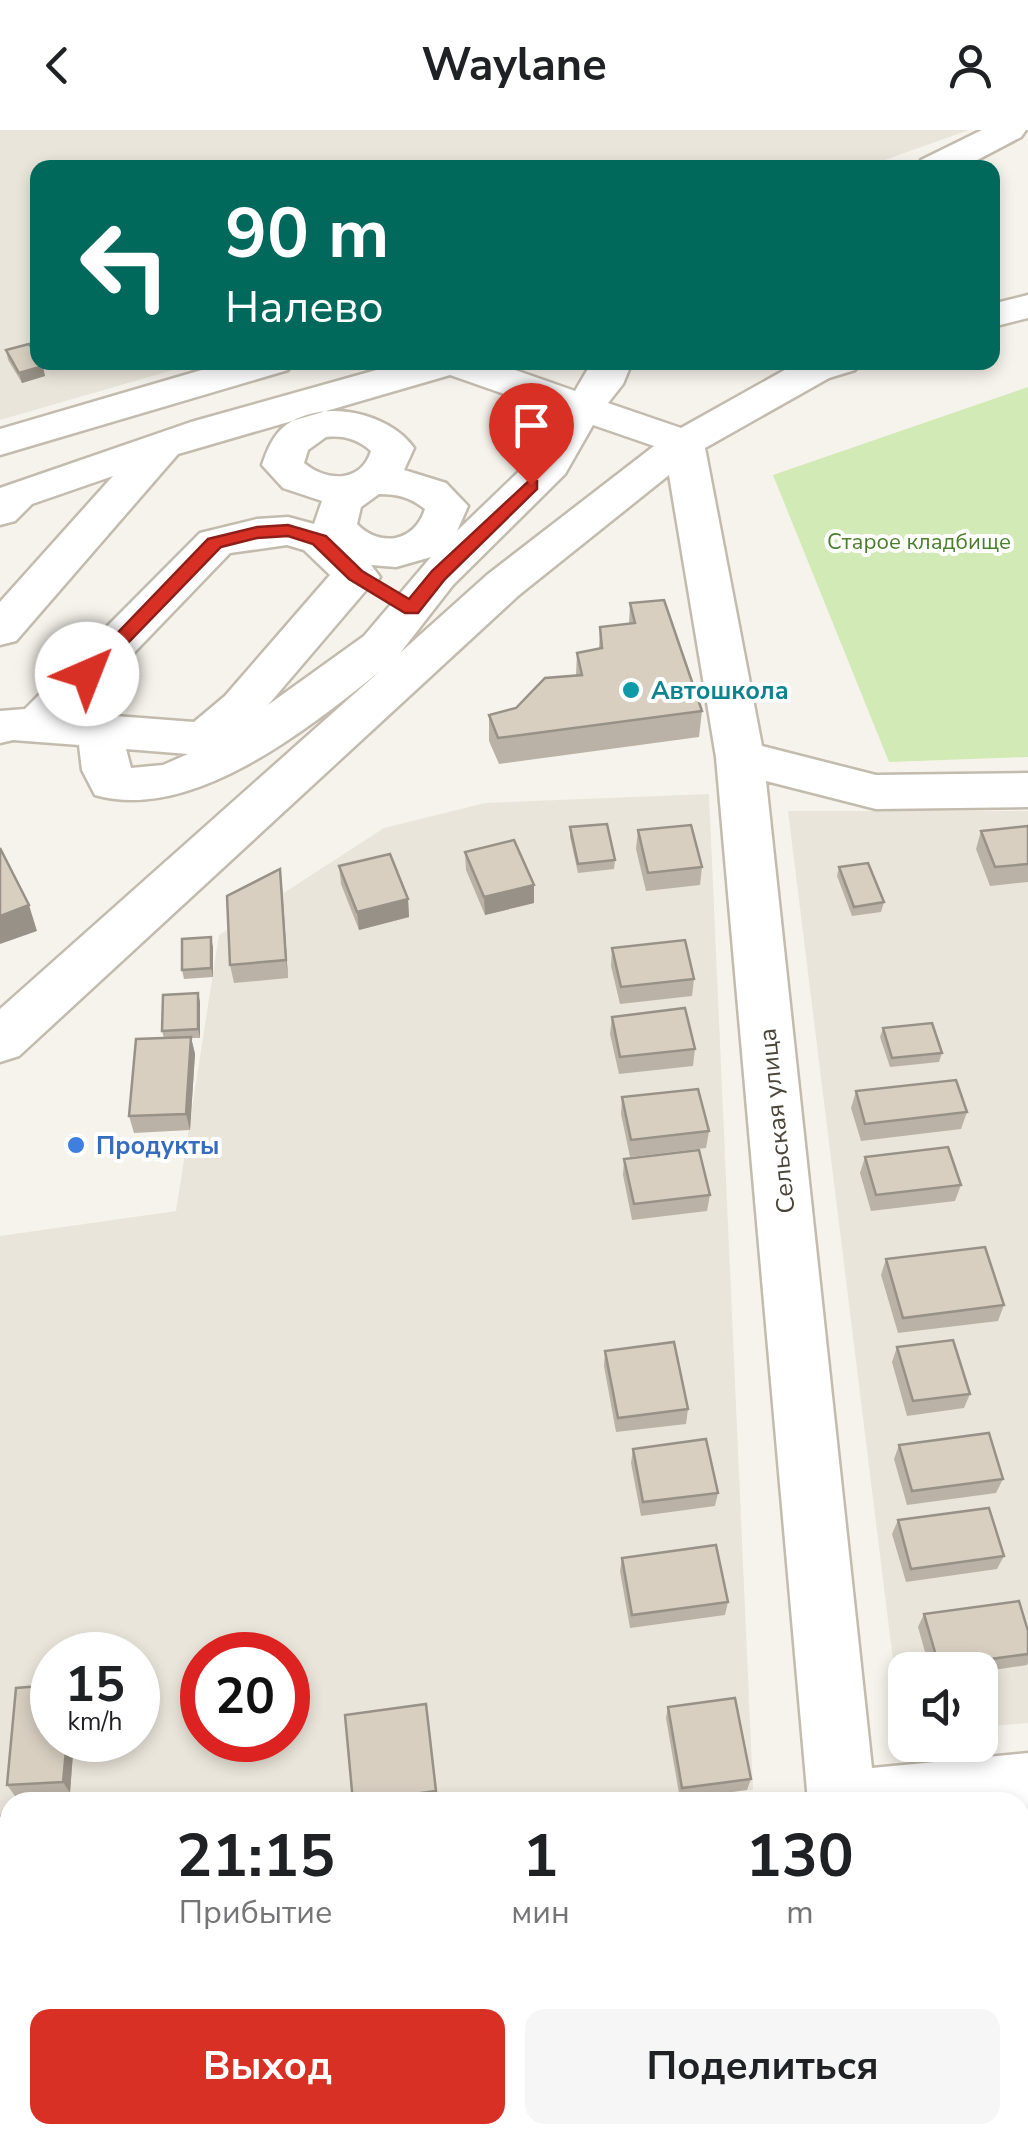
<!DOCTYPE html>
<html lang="ru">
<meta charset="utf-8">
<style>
body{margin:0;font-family:"Nunito Sans",sans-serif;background:#f6f6f6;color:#202124;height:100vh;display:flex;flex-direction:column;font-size:38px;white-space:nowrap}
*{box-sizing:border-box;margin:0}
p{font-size:32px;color:#757577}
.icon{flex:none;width:55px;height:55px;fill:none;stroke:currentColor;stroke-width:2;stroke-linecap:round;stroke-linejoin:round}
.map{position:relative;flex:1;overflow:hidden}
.drawer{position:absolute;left:0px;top:1662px;width:1030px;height:352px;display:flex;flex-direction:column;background:#fff;border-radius:30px 30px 0 0;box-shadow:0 5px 15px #0003}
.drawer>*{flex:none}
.guide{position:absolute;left:30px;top:30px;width:970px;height:210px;border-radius:20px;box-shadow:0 5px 15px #0003;background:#00695c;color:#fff;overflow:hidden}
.buttons{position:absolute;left:888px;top:1522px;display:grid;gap:20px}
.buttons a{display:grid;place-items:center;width:110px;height:110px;border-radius:20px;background:#fff;box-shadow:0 5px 15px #0003;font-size:50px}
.speed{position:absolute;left:30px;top:1502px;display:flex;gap:20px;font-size:50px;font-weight:700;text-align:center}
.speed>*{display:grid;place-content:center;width:130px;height:130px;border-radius:50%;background:#fff;box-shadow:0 5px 15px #0003;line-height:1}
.speed small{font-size:25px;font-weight:400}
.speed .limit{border:15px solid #d22;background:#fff;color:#111}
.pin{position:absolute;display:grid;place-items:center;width:85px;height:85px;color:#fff;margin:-102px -42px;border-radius:50% 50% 50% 0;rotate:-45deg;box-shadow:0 0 10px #0007}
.pin .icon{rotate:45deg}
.me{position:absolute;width:110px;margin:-55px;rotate:44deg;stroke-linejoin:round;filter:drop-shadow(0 0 8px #0008)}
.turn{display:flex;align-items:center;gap:35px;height:210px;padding:0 30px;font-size:45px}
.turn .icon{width:130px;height:130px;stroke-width:2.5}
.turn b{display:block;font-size:70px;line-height:85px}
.eta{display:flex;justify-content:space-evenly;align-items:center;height:170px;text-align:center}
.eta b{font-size:60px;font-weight:700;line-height:70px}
.button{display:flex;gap:20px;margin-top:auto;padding:20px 30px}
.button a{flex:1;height:115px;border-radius:20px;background:#d93025;color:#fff;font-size:40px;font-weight:700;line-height:115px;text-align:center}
.button a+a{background:#f6f6f6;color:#202124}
header{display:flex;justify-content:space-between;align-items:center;height:130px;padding:0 30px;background:#fff;font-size:45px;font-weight:700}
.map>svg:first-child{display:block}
</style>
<header><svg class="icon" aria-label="back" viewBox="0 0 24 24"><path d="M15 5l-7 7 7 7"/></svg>Waylane<svg class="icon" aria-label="person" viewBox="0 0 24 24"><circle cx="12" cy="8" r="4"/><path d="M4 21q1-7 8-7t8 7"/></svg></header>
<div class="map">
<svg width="1028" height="2013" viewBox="0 0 1028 2013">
<rect width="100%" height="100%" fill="#f6f3ec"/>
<!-- residential -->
<g fill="#eae5da" fill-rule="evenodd">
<polygon points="0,0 969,0 862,38 38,38 38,232 197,233 0,290"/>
<path d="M709,664L753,1660L610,1672H10V1727L0,1728V1106L176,1081L219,805L384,698L485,673ZM52,1525H138V1610H52ZM202,1525H288V1610H202Z"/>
<polygon points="788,681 1028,681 1028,1593 980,1597 980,1540 905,1540 902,1603"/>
<polygon points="1028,1704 1028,2013 939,2013 939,2005 1020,2005 1020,1705"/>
<polygon points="10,1838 10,2005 746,2005 746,2013 0,2013 0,1839"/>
</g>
<!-- green -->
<polygon fill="#d2eab5" points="1028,257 1028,627 889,632 773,345"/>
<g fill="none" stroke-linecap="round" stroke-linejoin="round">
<defs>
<g id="minor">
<polygon points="982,0 1026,0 1021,7 962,38 917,38 921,30"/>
<polygon points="1028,165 1028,188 992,197 992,174"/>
<polygon points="229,232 293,232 288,240 0,325 0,299"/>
<path d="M405,232H492L575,261L592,232H632L623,254L608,273L681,298L799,232H860L855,240L829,248L705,318L762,616L876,645L1028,643V677L876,679L766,651L872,1638L1028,1623V1691L1020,1692V1672H808L716,627L669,345L519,465L19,926L0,932V879L380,541C308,599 191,693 95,665L82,640L79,615L13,610L0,613V581L25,579L200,403L257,389L288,387L314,394L322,371L283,358L262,335C267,320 273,305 286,295C322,268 389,282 414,318L404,340L446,353L468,376L457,401L533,328L559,283L450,245L178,324L16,511L0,515V472L113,346L32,374L15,391L0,395V358L191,292ZM593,295L654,316L487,445L400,523L453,455L565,344ZM326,307C343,305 358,309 371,321C361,353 327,352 304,333L308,320ZM379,364C397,364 410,367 425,379C415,412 380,418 357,394L361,377ZM287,415L304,420L330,445L225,566L194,592L76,583L230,423ZM431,427L364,506L268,575L367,459L373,457L380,447L371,435L396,437ZM126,619L188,624L163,635L131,638Z"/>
<polygon points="10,1686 10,1756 0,1757 0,1687"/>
<rect x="792" y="2005" width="76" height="8"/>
</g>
</defs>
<!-- minor casing -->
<use href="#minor" stroke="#c2bbae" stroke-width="5"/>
<!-- minor -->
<use href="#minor" fill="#fff" fill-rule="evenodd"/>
</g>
<!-- wall -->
<g fill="#bab2a6">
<polygon points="6,220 45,246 22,253 8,230"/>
<polygon points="630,473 702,581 699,607 499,634 489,611 489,585 516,578 576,545 577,523 599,519 600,497 629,494"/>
<polygon points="1028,696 1028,752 990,756 976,719 981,701"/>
<polygon points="570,697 615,730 614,739 578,743 570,707"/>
<polygon points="638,700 702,737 700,755 646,761 636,719"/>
<polygon points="465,722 534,773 485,785 466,740"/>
<polygon points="339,736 408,769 409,787 359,800 341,754"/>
<polygon points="839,737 884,772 881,782 852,786 837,746"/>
<polygon points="282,757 288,848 234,853 230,835"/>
<polygon points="213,817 213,847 184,849 182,840"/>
<polygon points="612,818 694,849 692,866 620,874 611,836"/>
<polygon points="198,863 200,872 200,908 191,908 195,924 190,1000 134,1003 129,986 164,908 162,901"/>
<polygon points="612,887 695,919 693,936 619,944 610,904"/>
<polygon points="883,898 942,923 939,932 890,937 880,907"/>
<polygon points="856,961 967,982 961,999 861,1011 851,978"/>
<polygon points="622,967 709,1001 706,1018 630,1027 621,984"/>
<polygon points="865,1027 961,1055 955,1071 871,1081 860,1043"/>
<polygon points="624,1029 710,1065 707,1081 632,1090 623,1045"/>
<polygon points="886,1129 1004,1175 998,1191 898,1203 881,1145"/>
<polygon points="897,1217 970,1264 964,1278 907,1286 892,1232"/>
<polygon points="605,1221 688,1279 686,1294 616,1302 604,1236"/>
<polygon points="899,1315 1003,1349 996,1363 907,1375 894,1329"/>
<polygon points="633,1319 718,1363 715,1376 641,1386 631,1333"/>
<polygon points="898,1390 1004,1426 997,1439 906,1452 892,1404"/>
<polygon points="622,1428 728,1472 725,1485 630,1498 620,1441"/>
<polygon points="924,1484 1028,1501 1028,1533 1027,1535 980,1542 980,1540 930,1540 918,1497"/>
<polygon points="426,1574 437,1672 353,1672"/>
<polygon points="668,1577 751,1649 747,1660 680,1669 666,1588"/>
<polygon points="52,1610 74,1610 70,1663 15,1666 7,1655"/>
</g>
<!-- shaded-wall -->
<g fill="#979187">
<polygon points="43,236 45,246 22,253 19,243"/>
<polygon points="280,739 282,757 288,848 286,830"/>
<polygon points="534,755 534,773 485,785 484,767"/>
<polygon points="408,769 409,787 359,800 357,782"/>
<polygon points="29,775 37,801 0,814 0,786"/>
<polygon points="211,807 213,817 213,847 211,838"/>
<polygon points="198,863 200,872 200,908 198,899"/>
<polygon points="191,907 195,924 190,1000 186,984"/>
<polygon points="67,1610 74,1610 70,1663 63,1652"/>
</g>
<!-- building -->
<g fill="#d8cfc1" stroke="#979187" stroke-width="2.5">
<polygon points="29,214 38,227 38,232 41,232 43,236 19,243 6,220"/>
<polygon points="664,470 702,581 498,608 489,585 516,578 545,548 582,545 577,523 602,518 600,497 635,493 630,473"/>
<polygon points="607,694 615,730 578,734 570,697"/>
<polygon points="691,695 702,737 648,743 638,700"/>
<polygon points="1028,696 1028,734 995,737 981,701"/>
<polygon points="514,710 534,755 484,767 465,722"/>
<polygon points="0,718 29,775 0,786"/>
<polygon points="390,724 408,769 357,782 339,736"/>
<polygon points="868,733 884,772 854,777 839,737"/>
<polygon points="280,739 286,830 230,835 227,766"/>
<polygon points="211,807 211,838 182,840 182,809"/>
<polygon points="685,810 694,849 621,857 612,818"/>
<polygon points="198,863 198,899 162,901 163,865"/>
<polygon points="685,878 695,919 620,927 612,887"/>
<polygon points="932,893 942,923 892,928 883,898"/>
<polygon points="191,907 186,984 129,986 136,909"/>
<polygon points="956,950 967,982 865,994 856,961"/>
<polygon points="698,959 709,1001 631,1010 622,967"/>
<polygon points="948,1017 961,1055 876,1065 865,1027"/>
<polygon points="699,1020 710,1065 634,1074 624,1029"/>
<polygon points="985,1117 1004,1175 903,1188 886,1129"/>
<polygon points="953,1210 970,1264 913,1271 897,1217"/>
<polygon points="674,1212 688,1279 618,1288 605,1221"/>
<polygon points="989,1303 1003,1349 912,1361 899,1315"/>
<polygon points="706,1309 718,1363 643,1372 633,1319"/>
<polygon points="989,1378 1004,1426 911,1439 898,1390"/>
<polygon points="716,1415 728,1472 632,1485 622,1428"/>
<polygon points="1019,1471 1028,1501 1028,1524 939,1536 924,1484"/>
<polygon points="52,1555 52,1610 67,1610 63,1652 7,1655 16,1558"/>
<polygon points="735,1568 751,1649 682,1658 668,1577"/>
<polygon points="426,1574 436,1661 353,1672 345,1585"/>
</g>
<!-- route -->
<polygon fill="#d93025" stroke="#8d1f18" stroke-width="2.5" points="531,349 537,351 537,359 445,449 418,483 405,483 349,449 313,414 288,406 257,408 221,417 94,548 80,548 78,544 208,409 257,397 288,395 326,406 362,441 409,469 432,441"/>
<!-- markers -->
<circle fill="#0f9aa8" stroke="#fff" stroke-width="4" cx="631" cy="560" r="10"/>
<circle fill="#3f7fe0" stroke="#fff" stroke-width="4" cx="76" cy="1015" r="10"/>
<g text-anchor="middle" stroke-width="8" stroke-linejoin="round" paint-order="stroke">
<!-- far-park labels -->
<g font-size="22" fill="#4a7f2a" stroke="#fff">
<text x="919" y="419">Старое кладбище</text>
</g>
<!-- culture labels -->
<g font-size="25" font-weight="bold" fill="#0d838f" stroke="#fff" text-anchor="start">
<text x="651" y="569">Автошкола</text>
</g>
<!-- street labels -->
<g font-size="25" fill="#4b4439" stroke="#fff">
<text transform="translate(776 991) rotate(-96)" y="9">Сельская улица</text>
</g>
<!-- shop labels -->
<g font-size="25" font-weight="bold" fill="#366cbe" stroke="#fff" text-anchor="start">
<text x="96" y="1024">Продукты</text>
</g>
</g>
</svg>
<div class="buttons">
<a><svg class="icon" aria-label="sound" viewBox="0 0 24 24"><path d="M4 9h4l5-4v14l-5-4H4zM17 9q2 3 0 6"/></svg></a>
</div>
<div class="speed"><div>15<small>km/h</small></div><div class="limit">20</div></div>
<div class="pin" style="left:531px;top:355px;background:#d93025"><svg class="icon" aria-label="arrive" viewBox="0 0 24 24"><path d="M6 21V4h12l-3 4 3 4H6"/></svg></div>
<svg class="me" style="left:87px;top:544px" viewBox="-20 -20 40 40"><circle r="19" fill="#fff"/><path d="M0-13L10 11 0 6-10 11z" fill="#d93025"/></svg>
<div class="guide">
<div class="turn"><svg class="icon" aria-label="left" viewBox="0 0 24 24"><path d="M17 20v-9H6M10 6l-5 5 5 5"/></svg><div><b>90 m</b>Налево</div></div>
</div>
<section class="drawer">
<div class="eta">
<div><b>21:15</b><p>Прибытие</p></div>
<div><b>1</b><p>мин</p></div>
<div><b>130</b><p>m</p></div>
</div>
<div class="button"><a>Выход</a><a>Поделиться</a></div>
</section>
</div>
